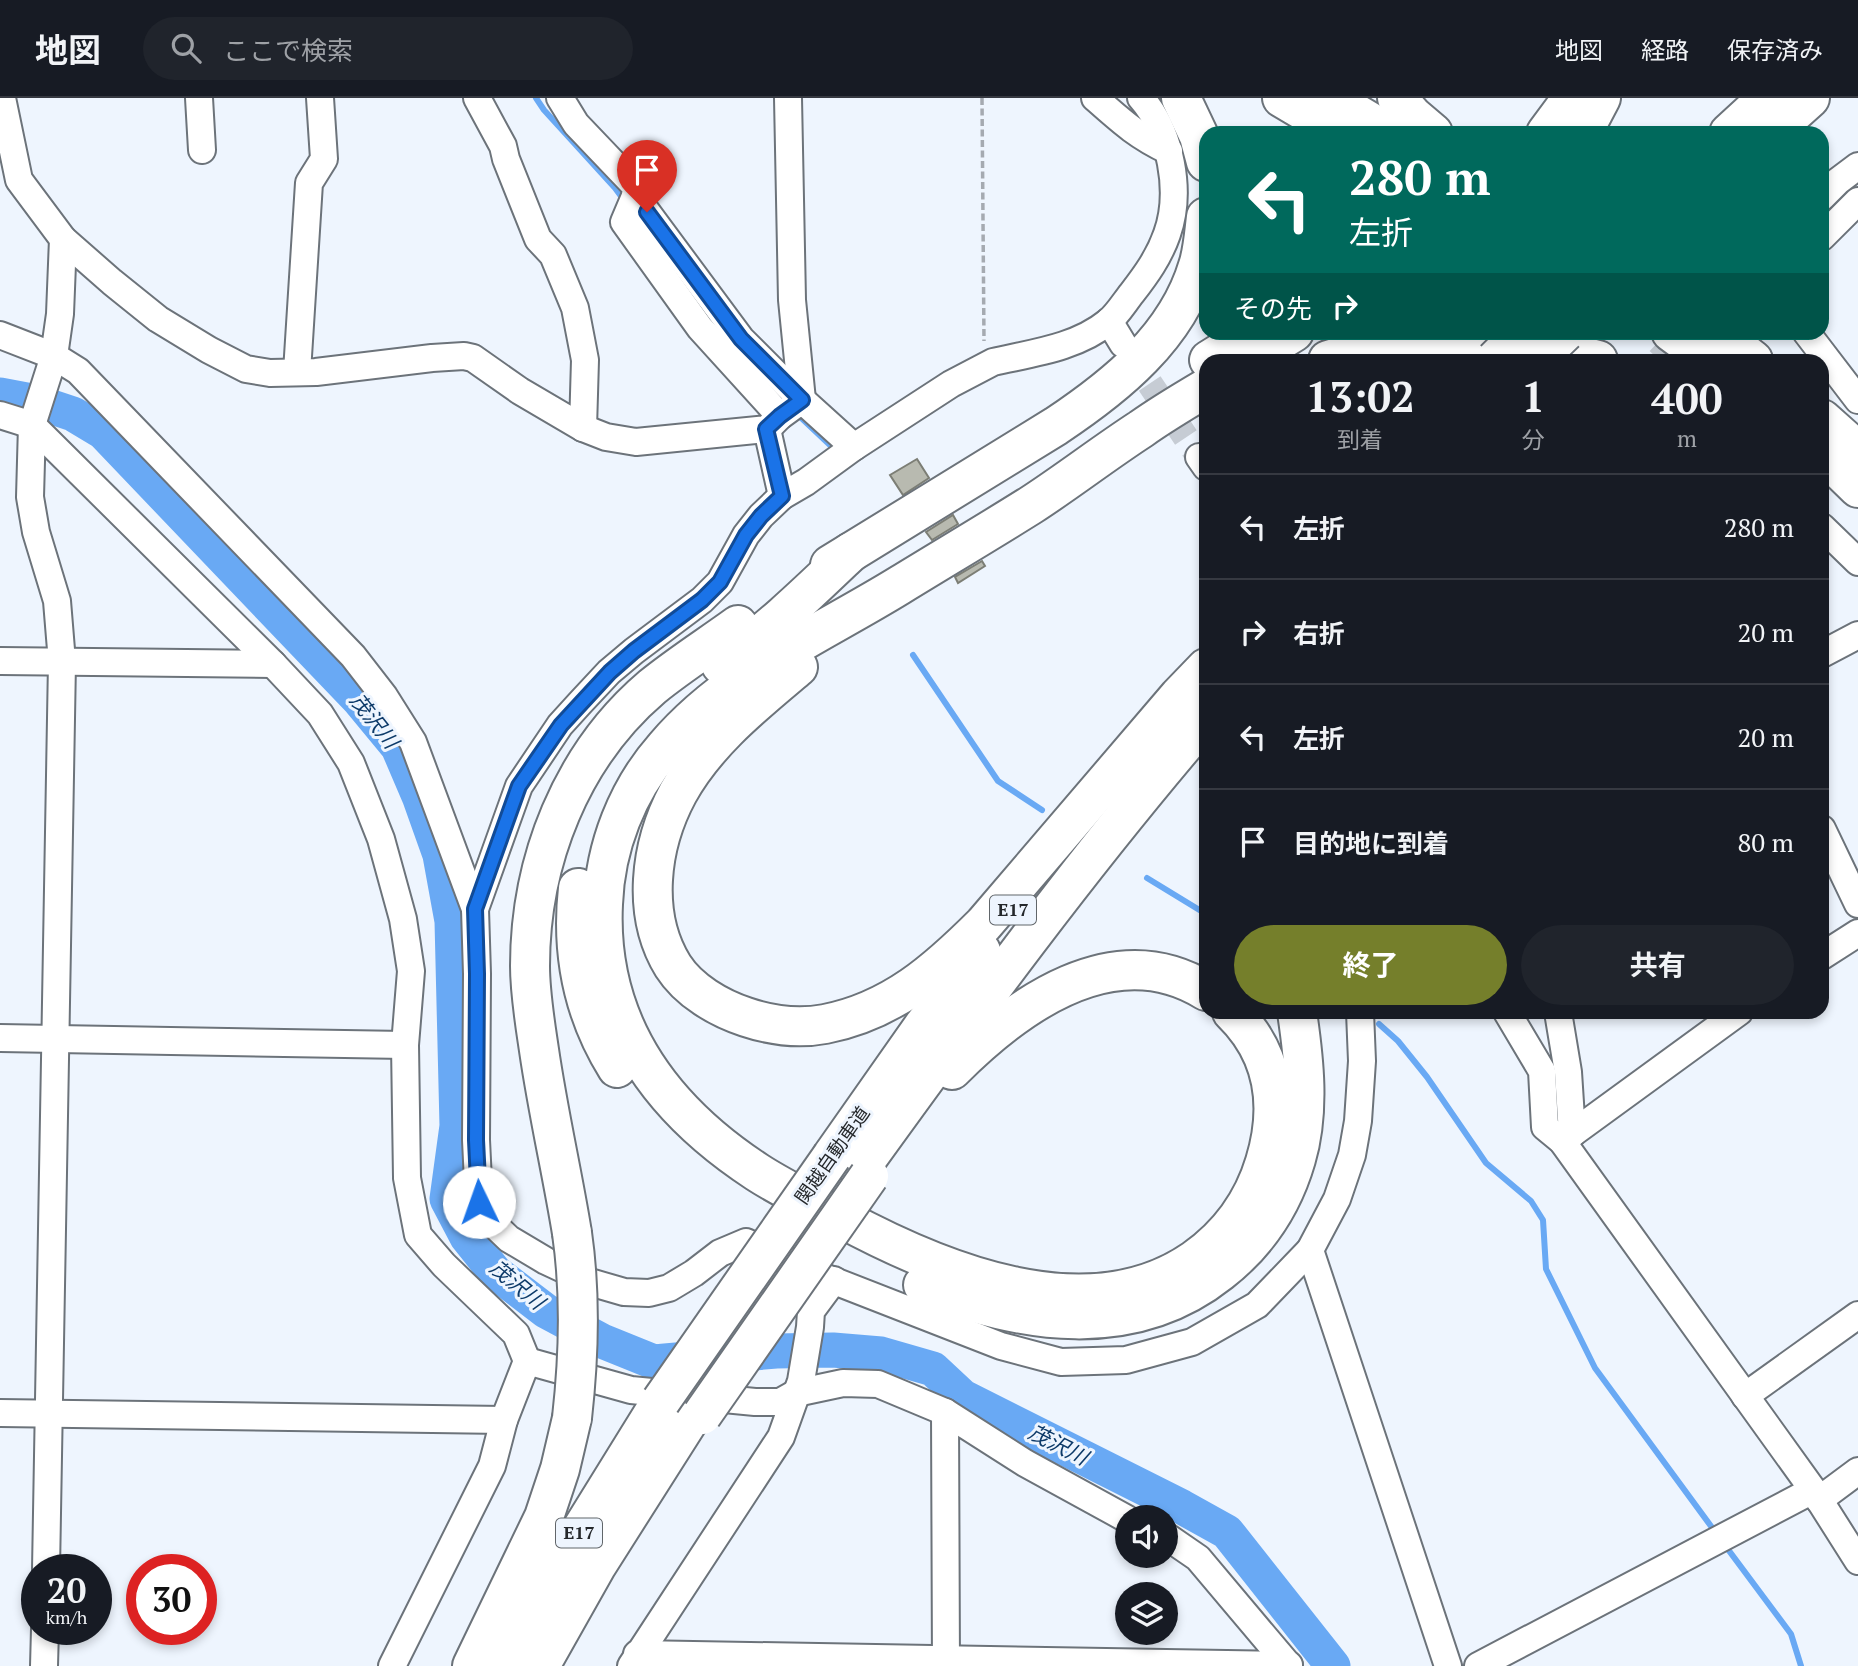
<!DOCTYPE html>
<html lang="ja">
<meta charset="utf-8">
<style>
body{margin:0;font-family:"PT Serif","Noto Sans JP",serif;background:#20242c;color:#f1f3f6;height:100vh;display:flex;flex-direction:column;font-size:26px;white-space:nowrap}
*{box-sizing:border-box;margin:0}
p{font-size:23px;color:#9ea1a6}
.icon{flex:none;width:38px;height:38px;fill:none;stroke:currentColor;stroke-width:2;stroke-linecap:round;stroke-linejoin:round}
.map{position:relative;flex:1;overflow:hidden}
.drawer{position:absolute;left:1199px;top:256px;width:630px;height:665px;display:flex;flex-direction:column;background:#171b24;border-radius:21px;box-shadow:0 4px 10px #0003}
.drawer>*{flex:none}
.top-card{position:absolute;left:1199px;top:28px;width:630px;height:214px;border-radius:21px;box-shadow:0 4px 10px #0003;background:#00695c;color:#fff;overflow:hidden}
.fabs{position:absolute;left:1115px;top:1407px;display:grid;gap:14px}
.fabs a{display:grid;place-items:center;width:63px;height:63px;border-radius:50%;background:#171b24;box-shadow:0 4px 10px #0003;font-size:35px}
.speed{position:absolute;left:21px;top:1456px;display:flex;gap:14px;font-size:35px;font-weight:700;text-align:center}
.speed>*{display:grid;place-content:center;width:91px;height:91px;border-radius:50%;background:#171b24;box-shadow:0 4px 10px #0003;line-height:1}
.speed small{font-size:18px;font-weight:400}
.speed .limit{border:10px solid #d22;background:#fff;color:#111}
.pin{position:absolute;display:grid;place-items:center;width:60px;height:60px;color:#fff;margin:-72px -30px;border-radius:50% 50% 50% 0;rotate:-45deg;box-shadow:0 0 7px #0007}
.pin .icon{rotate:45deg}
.me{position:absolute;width:77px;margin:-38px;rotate:357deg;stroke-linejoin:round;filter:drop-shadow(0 0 5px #0008)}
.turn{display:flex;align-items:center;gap:24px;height:147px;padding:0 35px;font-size:32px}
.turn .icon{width:91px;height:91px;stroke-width:2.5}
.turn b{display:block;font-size:49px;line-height:60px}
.then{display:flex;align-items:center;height:66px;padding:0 35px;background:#0003;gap:14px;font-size:26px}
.eta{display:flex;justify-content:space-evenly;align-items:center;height:119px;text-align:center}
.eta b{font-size:42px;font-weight:700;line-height:49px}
.action{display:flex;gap:14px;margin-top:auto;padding:14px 35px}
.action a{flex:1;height:80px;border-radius:42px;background:#757f2b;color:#fff;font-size:28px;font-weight:700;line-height:80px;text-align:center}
.action a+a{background:#20242c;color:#f1f3f6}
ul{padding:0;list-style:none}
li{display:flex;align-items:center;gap:21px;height:105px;padding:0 35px;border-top:2px solid #363941}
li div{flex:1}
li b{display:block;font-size:26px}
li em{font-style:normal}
header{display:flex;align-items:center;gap:42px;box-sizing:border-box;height:98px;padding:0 35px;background:#171b24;border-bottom:2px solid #363941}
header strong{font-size:33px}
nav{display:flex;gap:38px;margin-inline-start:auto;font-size:24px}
.search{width:490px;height:63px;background:#20242c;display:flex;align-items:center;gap:18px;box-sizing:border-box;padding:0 24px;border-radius:38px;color:#9ea1a6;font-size:26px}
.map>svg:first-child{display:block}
</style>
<header>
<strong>地図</strong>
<div class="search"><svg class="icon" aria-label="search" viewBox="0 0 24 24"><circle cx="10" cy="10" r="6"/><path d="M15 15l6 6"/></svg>ここで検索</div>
<nav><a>地図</a><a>経路</a><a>保存済み</a></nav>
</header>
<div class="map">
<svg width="1858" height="1568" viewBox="0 0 1858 1568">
<rect width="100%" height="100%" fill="#eef5fe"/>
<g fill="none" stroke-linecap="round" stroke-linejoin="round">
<!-- stream -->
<g stroke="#69a9f4" stroke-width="6">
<polyline points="536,0 544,12 615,90 626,105"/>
<polyline points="795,314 830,347"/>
<polyline points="913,557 998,683 1042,712"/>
<polyline points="1147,780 1206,816"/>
<polyline points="1379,926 1398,943 1427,979 1486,1065 1531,1103 1543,1122 1546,1171 1595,1270 1716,1435"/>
<polyline points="1724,1446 1791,1536 1801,1568"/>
</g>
<!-- river -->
<polyline stroke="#69a9f4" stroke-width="35" points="0,297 37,304 73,316 103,334 360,603 398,649 419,698 440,757 452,823 457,1028 447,1101 467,1139 495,1174 546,1213 602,1243 654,1264 776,1253 833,1252 881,1256 933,1271 963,1299 1182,1409 1227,1434 1333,1568"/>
</g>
<!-- building -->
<g fill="#b8bab0" stroke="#7c7e75" stroke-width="2">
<polygon points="917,361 929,380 903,397 890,377"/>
<polygon points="953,417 958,426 932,442 926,434"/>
<polygon points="982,463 985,468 958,485 955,479"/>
</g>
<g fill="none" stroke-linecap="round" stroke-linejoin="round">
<!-- minor-tunnel -->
<g stroke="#c6ccd4" stroke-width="26" stroke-dasharray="26 13" stroke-linecap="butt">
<polyline points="1128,253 1199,359"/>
<polyline points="1659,262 1686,234"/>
</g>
<defs>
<g id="minor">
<polyline points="2,0 19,82 63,141 60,216 54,258 32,327 30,399 36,434 57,503 62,564 46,1472"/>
<polyline points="199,0 202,52"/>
<polyline points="477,0 503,48 506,61 538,141 553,157 575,210 585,262 583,330"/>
<polyline points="560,0 576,26 638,91 624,124 700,230 780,318"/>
<path d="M1095,0C1121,23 1137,38 1169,53"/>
<polyline points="635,98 741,241 802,302 854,349"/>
<polyline points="1822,99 1838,83 1858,68"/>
<polyline points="1822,139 1858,103"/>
<polyline points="63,141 112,184 158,221 209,252 246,271 270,275 316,274 432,260 464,258 473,260 520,293 583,330 606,339 636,344 767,331 780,318 802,302 792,202 788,0"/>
<polyline points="1109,223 1123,246"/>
<polyline points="1806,234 1858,302"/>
<polyline points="0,237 54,258 78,273 353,558 384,598 413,644 475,811 477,876 476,1042 479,1104 487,1120 509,1141 546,1163 593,1185 624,1194 649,1195 669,1190 694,1175 720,1155 746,1144 824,1179 1001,1248 1061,1264 1126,1262 1192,1244 1257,1207 1310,1152 1337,1101 1352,1057 1358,1023 1362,963 1360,914"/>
<polyline points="297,274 309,85 324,61 320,0"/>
<polyline points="0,317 32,327 273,566 320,616 351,665 381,741 403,821 411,873 405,947 407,1080 418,1137 444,1167 516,1236 527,1263 504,1322 492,1368 392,1568"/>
<polyline points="767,331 782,398"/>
<polyline points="1199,359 1206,369"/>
<polyline points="1822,429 1858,464"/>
<polyline points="1822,556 1858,537"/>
<polyline points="0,563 273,566"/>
<polyline points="1822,731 1858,806"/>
<path d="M475,811L519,688L560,627L580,605L609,574L634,553L702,502L720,484L746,437L761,418L782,398L806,384L854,349L951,286L993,264C1032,255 1076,250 1108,224C1117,217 1124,205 1132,195C1146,177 1159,159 1167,136C1182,94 1171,34 1141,0"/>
<polyline points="1822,858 1858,835"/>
<polyline points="1507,914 1542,973 1545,1029 1562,1043 1813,1392 1858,1463"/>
<polyline points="1558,914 1568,974 1572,1036"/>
<polyline points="0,940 405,947"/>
<polyline points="1562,1043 1739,914"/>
<polyline points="1310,1152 1448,1568"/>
<polyline points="527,1263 631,1292 755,1304 780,1304 796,1295 843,1285 878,1286 945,1314 1025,1365 1127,1421"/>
<polyline points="1745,1298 1858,1217"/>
<polyline points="945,1314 946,1568"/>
<polyline points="0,1315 504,1322"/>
<polyline points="1819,1402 1858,1373"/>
<polyline points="1166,1438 1198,1460 1289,1568"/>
<polyline points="637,1556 1289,1567"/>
<polyline points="44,1568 45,1531"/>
<polyline points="631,1568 781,1339 801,1283 810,1229 811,1213 834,1182"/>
<polyline points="1478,1568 1813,1392"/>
</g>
<g id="highway">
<polyline points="1181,0 1199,38 1206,64"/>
<polyline points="1282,0 1341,35"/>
<polyline points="1330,0 1389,35"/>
<polyline points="1397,0 1413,18 1433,35"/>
<polyline points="1546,35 1572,0"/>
<polyline points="1579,35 1591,19 1601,0"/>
<polyline points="1729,35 1767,0"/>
<polyline points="1771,35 1810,0"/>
<polyline points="1671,234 1709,262"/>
<polyline points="1717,234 1753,262"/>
<polyline points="1209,262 1254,234"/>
<polyline points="1249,262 1294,234"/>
<path d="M1328,262C1413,234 1512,238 1598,262"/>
<path d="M1206,290C1184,303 1162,316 1141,331C1104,355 1068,383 1031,407C988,434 944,460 900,487C819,537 728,575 665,649C627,692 605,749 603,806C597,925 661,1011 757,1074C783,1091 813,1105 841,1120C941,1174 1088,1235 1194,1162C1228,1138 1253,1104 1265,1064C1282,1008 1274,955 1232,914"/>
<polyline points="1822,321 1858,353"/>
<polyline points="1822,355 1858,390"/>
<path d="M830,467L1056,328C1116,288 1177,239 1198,168C1203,153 1204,135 1206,119"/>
<path d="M721,567C768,534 809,494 851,454"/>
<path d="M798,569C754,606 706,644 678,695C650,747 641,816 673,868C689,893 719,910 746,919C770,927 799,931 825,926C892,913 937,873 984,826L1179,598L1206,570"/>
<path d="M578,790C571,854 582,914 617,970"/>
<path d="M952,972C1017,907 1114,836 1206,893"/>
<polyline points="832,1058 924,927 981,853"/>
<path d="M859,1072C970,918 1082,765 1206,621"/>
<path d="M572,1135C562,1074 548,1014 539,952C535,925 530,896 530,868C530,763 571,658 652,589C679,567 709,548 738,527"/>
<path d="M923,1187C1022,1226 1132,1244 1220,1174C1257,1145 1283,1106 1296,1061C1310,1014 1304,961 1297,914"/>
<polyline points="472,1568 544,1419 560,1371 572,1320"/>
<polyline points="499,1568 570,1450 661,1303"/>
<polyline points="540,1568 597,1467 696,1311"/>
</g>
</defs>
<!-- minor casing -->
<use href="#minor" stroke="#6c737a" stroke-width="30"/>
<!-- highway casing -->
<use href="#highway" stroke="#6c737a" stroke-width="42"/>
<!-- path -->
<polyline stroke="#a5aab1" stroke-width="3.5" stroke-dasharray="7 3.5" stroke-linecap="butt" points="982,0 984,243"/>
<!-- minor -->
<use href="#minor" stroke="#fff" stroke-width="26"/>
<!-- highway -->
<use href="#highway" stroke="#fff" stroke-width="38"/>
<defs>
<g id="highway-bridge">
<polyline points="1495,262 1523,234"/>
<polyline points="1536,262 1565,234"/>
<path d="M572,1135C581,1197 579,1258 572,1320"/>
<polyline points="661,1303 832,1058"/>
<polyline points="702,1317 869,1078"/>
</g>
</defs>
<!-- highway-bridge casing -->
<use href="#highway-bridge" stroke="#6c737a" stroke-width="42" stroke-linecap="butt"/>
<!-- highway-bridge -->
<use href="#highway-bridge" stroke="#fff" stroke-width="38"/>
</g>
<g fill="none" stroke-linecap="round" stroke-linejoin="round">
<defs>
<polyline id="route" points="479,1104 476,1042 477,876 475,811 519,688 561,627 610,574 634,553 702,502 720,484 746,437 761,418 782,398 766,331 780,318 802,302 741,241 647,114"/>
</defs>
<!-- route casing -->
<use href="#route" stroke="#114b97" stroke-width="18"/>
<!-- route -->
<use href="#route" stroke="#1a73e8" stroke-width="12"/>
</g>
<g text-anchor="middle" stroke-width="6" stroke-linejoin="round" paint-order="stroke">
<!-- shield labels -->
<g fill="#eef5fe" stroke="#61666a" stroke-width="2">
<rect x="990" y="797.5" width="46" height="29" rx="5"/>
<rect x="556" y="1420.5" width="46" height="29" rx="5"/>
</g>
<g font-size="18" font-weight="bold" fill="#25282b">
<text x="1013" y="818">E17</text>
<text x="579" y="1441">E17</text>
</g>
<!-- street labels -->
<g font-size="19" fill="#25282b" stroke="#eef5fe">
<text transform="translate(832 1057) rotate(-55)" y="7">関越自動車道</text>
</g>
<!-- water labels -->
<g font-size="21" font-style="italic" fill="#0d3a69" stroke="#eef5fe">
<text transform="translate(374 623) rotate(52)" y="7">茂沢川</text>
<text transform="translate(517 1187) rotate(40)" y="7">茂沢川</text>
<text transform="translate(1058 1347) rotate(27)" y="7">茂沢川</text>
</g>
</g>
</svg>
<div class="fabs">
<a><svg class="icon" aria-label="sound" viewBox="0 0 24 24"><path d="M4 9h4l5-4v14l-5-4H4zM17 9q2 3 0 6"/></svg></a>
<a><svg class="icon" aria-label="layers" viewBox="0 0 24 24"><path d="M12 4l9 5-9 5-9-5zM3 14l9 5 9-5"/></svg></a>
</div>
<div class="speed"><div>20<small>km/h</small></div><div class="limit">30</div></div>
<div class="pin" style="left:647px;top:114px;background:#d93025"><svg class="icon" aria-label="arrive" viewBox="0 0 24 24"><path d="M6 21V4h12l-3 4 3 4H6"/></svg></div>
<svg class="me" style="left:479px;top:1104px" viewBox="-20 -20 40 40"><circle r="19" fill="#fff"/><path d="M0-13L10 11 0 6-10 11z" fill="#1a73e8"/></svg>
<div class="top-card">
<div class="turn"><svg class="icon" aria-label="left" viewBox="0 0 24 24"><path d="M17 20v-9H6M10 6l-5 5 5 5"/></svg><div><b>280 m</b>左折</div></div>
<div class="then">その先<svg class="icon" aria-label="right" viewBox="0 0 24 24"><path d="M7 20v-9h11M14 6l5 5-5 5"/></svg></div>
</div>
<section class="drawer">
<div class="eta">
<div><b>13:02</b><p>到着</p></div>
<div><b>1</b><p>分</p></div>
<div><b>400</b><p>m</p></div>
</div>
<ul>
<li><svg class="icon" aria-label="left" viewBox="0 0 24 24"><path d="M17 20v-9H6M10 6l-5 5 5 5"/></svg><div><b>左折</b></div><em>280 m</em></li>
<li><svg class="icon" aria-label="right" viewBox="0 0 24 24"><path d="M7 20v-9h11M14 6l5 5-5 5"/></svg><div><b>右折</b></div><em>20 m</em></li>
<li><svg class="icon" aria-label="left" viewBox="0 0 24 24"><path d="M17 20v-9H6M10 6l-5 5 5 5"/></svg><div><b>左折</b></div><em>20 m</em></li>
<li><svg class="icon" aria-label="arrive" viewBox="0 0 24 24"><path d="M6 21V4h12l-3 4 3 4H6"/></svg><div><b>目的地に到着</b></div><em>80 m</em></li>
</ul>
<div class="action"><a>終了</a><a>共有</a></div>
</section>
</div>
